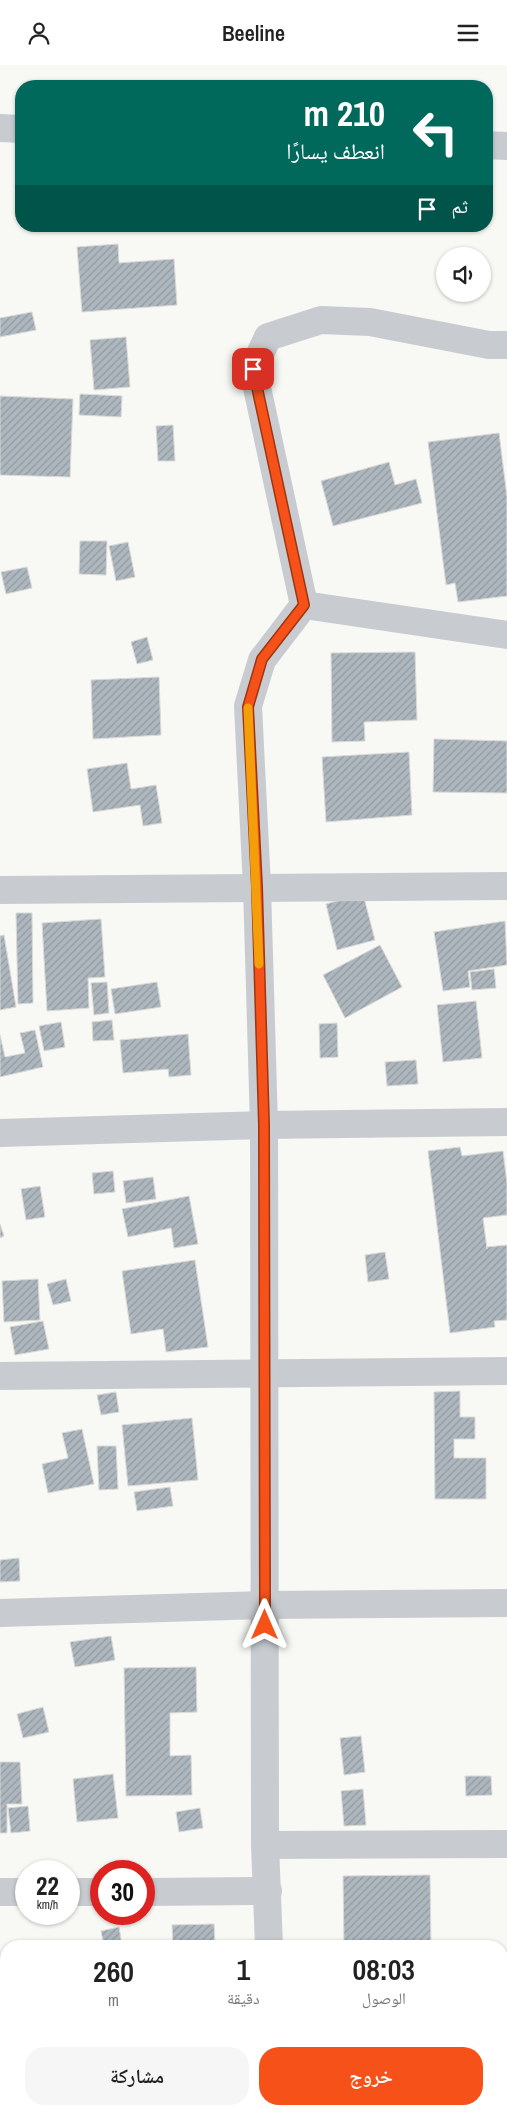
<!DOCTYPE html>
<html lang="ar">
<meta charset="utf-8">
<style>
body{margin:0;font-family:"Archivo Narrow","Noto Naskh Arabic",sans-serif;background:#f6f6f6;color:#222;direction:rtl;height:100vh;display:flex;flex-direction:column;font-size:19px;white-space:nowrap}
*{box-sizing:border-box;margin:0}
p{font-size:16px;color:#767676}
.icon{flex:none;width:28px;height:28px;fill:none;stroke:currentColor;stroke-width:2;stroke-linecap:round;stroke-linejoin:round}
.map{position:relative;flex:1;overflow:hidden;direction:ltr}
.panel{position:absolute;left:0px;top:1875px;width:508px;height:175px;display:flex;flex-direction:column;background:#fff;border-radius:20px 20px 0 0;box-shadow:0 1px 4px #0004;direction:rtl}
.panel>*{flex:none}
.guide{position:absolute;left:15px;top:15px;width:478px;height:152px;border-radius:20px;box-shadow:0 1px 4px #0004;direction:rtl;background:#00695c;color:#fff;overflow:hidden}
.fabs{position:absolute;left:436px;top:182px;display:grid;gap:10px}
.fabs a{display:grid;place-items:center;width:55px;height:55px;border-radius:50%;background:#fff;box-shadow:0 1px 4px #0004;font-size:25px}
.speed{position:absolute;left:15px;top:1795px;display:flex;gap:10px;font-size:25px;font-weight:700;text-align:center}
.speed>*{display:grid;place-content:center;width:65px;height:65px;border-radius:50%;background:#fff;box-shadow:0 1px 4px #0004;line-height:1}
.speed small{font-size:12px;font-weight:400}
.speed .limit{border:8px solid #d22;background:#fff;color:#111}
.pin{position:absolute;display:grid;place-items:center;width:42px;height:42px;color:#fff;margin:-21px;border-radius:10px;box-shadow:0 2px 8px #0006}
.me{position:absolute;width:55px;margin:-28px;rotate:0deg;stroke-linejoin:round;filter:drop-shadow(0 0 4px #0008)}
.turn{display:flex;align-items:center;gap:18px;height:105px;padding:0 25px;font-size:22px}
.turn .icon{width:65px;height:65px;stroke-width:2.5}
.turn b{display:block;font-size:35px;line-height:42px}
.then{display:flex;align-items:center;height:48px;padding:0 25px;background:#0003;gap:10px;font-size:19px}
.eta{display:flex;justify-content:space-evenly;align-items:center;height:85px;text-align:center}
.eta b{font-size:30px;font-weight:600;line-height:35px}
.primary-button{display:flex;gap:10px;margin-top:auto;padding:10px 25px}
.primary-button a{flex:1;height:58px;border-radius:20px;background:#f55118;color:#fff;font-size:20px;font-weight:600;line-height:58px;text-align:center}
.primary-button a+a{background:#f6f6f6;color:#222}
header{display:flex;justify-content:space-between;align-items:center;height:65px;padding:0 25px;background:#fff;font-size:22px;font-weight:600}
.map>svg:first-child{display:block}
</style>
<header><svg class="icon" aria-label="menu" viewBox="0 0 24 24"><path d="M4 6h16M4 12h16M4 18h16"/></svg>Beeline<svg class="icon" aria-label="person" viewBox="0 0 24 24"><circle cx="12" cy="8" r="4"/><path d="M4 21q1-7 8-7t8 7"/></svg></header>
<div class="map">
<svg width="507" height="2050" viewBox="0 0 507 2050">
<defs>
<pattern id="building-hatch" width="6" height="6" patternUnits="userSpaceOnUse" patternTransform="scale(1.25)"><rect width="6" height="6" fill="#aeb7be"/><path d="M-1 1l2-2M0 6l6-6M5 7l2-2" fill="none" stroke="#919aa0"/></pattern>
</defs>
<rect width="100%" height="100%" fill="#f8f8f5"/>
<!-- building -->
<g fill="url(#building-hatch)" stroke="#dadad8">
<polygon points="118,179 119,198 174,194 177,240 82,247 77,182"/>
<polygon points="32,247 36,265 0,272 0,253"/>
<polygon points="126,272 130,322 94,325 90,275"/>
<polygon points="80,329 122,331 121,352 79,350"/>
<polygon points="0,331 73,334 70,412 0,410"/>
<polygon points="173,360 175,396 158,396 156,361"/>
<polygon points="499,368 507,432 507,531 458,537 455,518 446,520 428,377"/>
<polygon points="389,397 395,420 416,414 422,438 333,461 321,416"/>
<polygon points="80,476 107,476 106,510 79,509"/>
<polygon points="128,477 135,512 116,516 109,481"/>
<polygon points="27,502 32,523 6,529 1,507"/>
<polygon points="147,572 153,595 137,599 131,577"/>
<polygon points="415,587 417,655 364,657 365,676 332,677 331,588"/>
<polygon points="159,612 161,670 93,674 91,615"/>
<polygon points="434,674 507,676 507,728 433,727"/>
<polygon points="409,687 412,750 326,757 322,692"/>
<polygon points="127,698 131,724 156,720 162,758 143,761 140,740 93,747 87,704"/>
<polygon points="363,829 375,875 337,885 326,839"/>
<polygon points="16,848 32,848 33,938 18,939"/>
<polygon points="101,854 105,912 88,913 89,943 47,946 42,858"/>
<polygon points="505,856 507,900 468,906 470,922 443,926 434,867"/>
<polygon points="4,870 16,942 0,945 0,871"/>
<polygon points="380,880 402,922 345,953 323,910"/>
<polygon points="494,904 496,923 472,925 470,907"/>
<polygon points="107,917 109,948 94,950 91,918"/>
<polygon points="157,917 161,942 115,949 111,924"/>
<polygon points="476,936 482,993 443,997 437,940"/>
<polygon points="112,955 114,975 93,976 92,957"/>
<polygon points="61,957 65,982 44,986 39,961"/>
<polygon points="337,958 338,992 320,993 319,959"/>
<polygon points="35,965 43,1002 0,1012 0,970 5,992 25,988 20,968"/>
<polygon points="188,969 191,1010 169,1012 168,1004 123,1008 120,975"/>
<polygon points="416,995 418,1019 387,1021 385,997"/>
<polygon points="460,1082 462,1091 503,1086 507,1118 507,1150 483,1153 487,1184 487,1182 507,1180 507,1255 494,1256 495,1262 450,1268 428,1086"/>
<polygon points="113,1106 115,1127 94,1129 92,1108"/>
<polygon points="153,1112 156,1134 126,1138 123,1116"/>
<polygon points="40,1121 45,1152 26,1155 21,1124"/>
<polygon points="189,1131 198,1179 174,1183 171,1163 128,1172 122,1144"/>
<polygon points="0,1159 4,1171 0,1173"/>
<polygon points="385,1187 389,1214 368,1217 365,1190"/>
<polygon points="195,1195 208,1282 166,1287 163,1264 131,1269 122,1206"/>
<polygon points="38,1214 40,1255 4,1257 2,1216"/>
<polygon points="66,1214 71,1236 53,1240 47,1219"/>
<polygon points="43,1256 49,1284 15,1290 10,1262"/>
<polygon points="460,1326 460,1352 475,1352 475,1374 454,1374 454,1393 486,1393 486,1434 435,1434 434,1327"/>
<polygon points="116,1327 119,1347 101,1350 97,1330"/>
<polygon points="192,1353 198,1415 128,1421 122,1360"/>
<polygon points="82,1364 94,1419 48,1428 42,1399 68,1393 62,1368"/>
<polygon points="97,1381 116,1381 118,1424 99,1425"/>
<polygon points="170,1422 173,1441 137,1446 134,1427"/>
<polygon points="19,1493 20,1516 0,1517 0,1495"/>
<polygon points="111,1571 115,1595 75,1602 70,1577"/>
<polygon points="196,1602 197,1647 170,1648 170,1691 191,1690 192,1730 126,1731 124,1603"/>
<polygon points="43,1642 49,1667 23,1673 17,1649"/>
<polygon points="361,1671 365,1707 344,1710 340,1673"/>
<polygon points="0,1697 20,1697 22,1739 7,1739 7,1768 0,1768"/>
<polygon points="113,1709 118,1753 77,1757 73,1714"/>
<polygon points="465,1711 491,1711 492,1730 466,1731"/>
<polygon points="363,1724 366,1760 344,1761 341,1726"/>
<polygon points="28,1741 30,1766 11,1768 8,1743"/>
<polygon points="200,1743 203,1763 179,1767 176,1747"/>
<polygon points="430,1810 431,1881 344,1881 343,1811"/>
<polygon points="214,1859 215,1880 173,1881 172,1860"/>
<polygon points="119,1862 122,1881 104,1881 101,1866"/>
<polygon points="6,1919 6,1939 1,1940 0,1920"/>
<polygon points="0,1987 5,1987 6,2011 0,2011"/>
<polygon points="86,2044 120,2044 121,2050 88,2050"/>
<polygon points="123,2044 141,2044 143,2050 125,2050"/>
</g>
<g fill="none" stroke-linecap="round" stroke-linejoin="round">
<!-- street -->
<g stroke="#c8ccd0" stroke-width="28">
<polyline points="0,63 21,64"/>
<polyline points="486,80 507,81"/>
<polyline points="304,540 507,570"/>
<polyline points="0,825 507,821"/>
<polyline points="0,1068 264,1060 507,1057"/>
<polyline points="0,1311 507,1306"/>
<polyline points="0,1548 265,1540 507,1538"/>
<polyline points="265,1780 507,1779"/>
<polyline points="0,1827 26,1827"/>
<polyline points="69,1827 101,1827"/>
<polyline points="144,1827 268,1826"/>
<polyline points="269,1881 265,1780 264,1060 257,822 248,641 262,595 304,540 253,304 268,272 321,255 370,257 489,280 507,280"/>
<polyline points="501,2037 507,2037"/>
<polyline points="273,2044 273,2050"/>
</g>
</g>
<g fill="none" stroke-linecap="round" stroke-linejoin="round">
<defs>
<polyline id="route" points="253,304 304,540 262,594 248,642 257,822 264,1060 265,1560"/>
</defs>
<!-- route casing -->
<use href="#route" stroke="#9f3510" stroke-width="12"/>
<!-- route -->
<use href="#route" stroke="#f55118" stroke-width="9"/>
<!-- slow -->
<polyline stroke="#f59e0b" stroke-width="9" points="248,643 259,899"/>
</g>
</svg>
<div class="fabs">
<a><svg class="icon" aria-label="sound" viewBox="0 0 24 24"><path d="M4 9h4l5-4v14l-5-4H4zM17 9q2 3 0 6"/></svg></a>
</div>
<div class="speed"><div>22<small>km/h</small></div><div class="limit">30</div></div>
<div class="pin" style="left:253px;top:304px;background:#d93025"><svg class="icon" aria-label="arrive" viewBox="0 0 24 24"><path d="M6 21V4h12l-3 4 3 4H6"/></svg></div>
<svg class="me" style="left:265px;top:1560px" viewBox="-20 -20 40 40"><path d="M0-17L14 15 0 8-14 15z" fill="#f55118" stroke="#fff" stroke-width="4"/></svg>
<div class="guide">
<div class="turn"><svg class="icon" aria-label="left" viewBox="0 0 24 24"><path d="M17 20v-9H6M10 6l-5 5 5 5"/></svg><div><b>210 m</b>انعطف يسارًا</div></div>
<div class="then">ثم<svg class="icon" aria-label="arrive" viewBox="0 0 24 24"><path d="M6 21V4h12l-3 4 3 4H6"/></svg></div>
</div>
<section class="panel">
<div class="eta">
<div><b>08:03</b><p>الوصول</p></div>
<div><b>1</b><p>دقيقة</p></div>
<div><b>260</b><p>m</p></div>
</div>
<div class="primary-button"><a>خروج</a><a>مشاركة</a></div>
</section>
</div>
